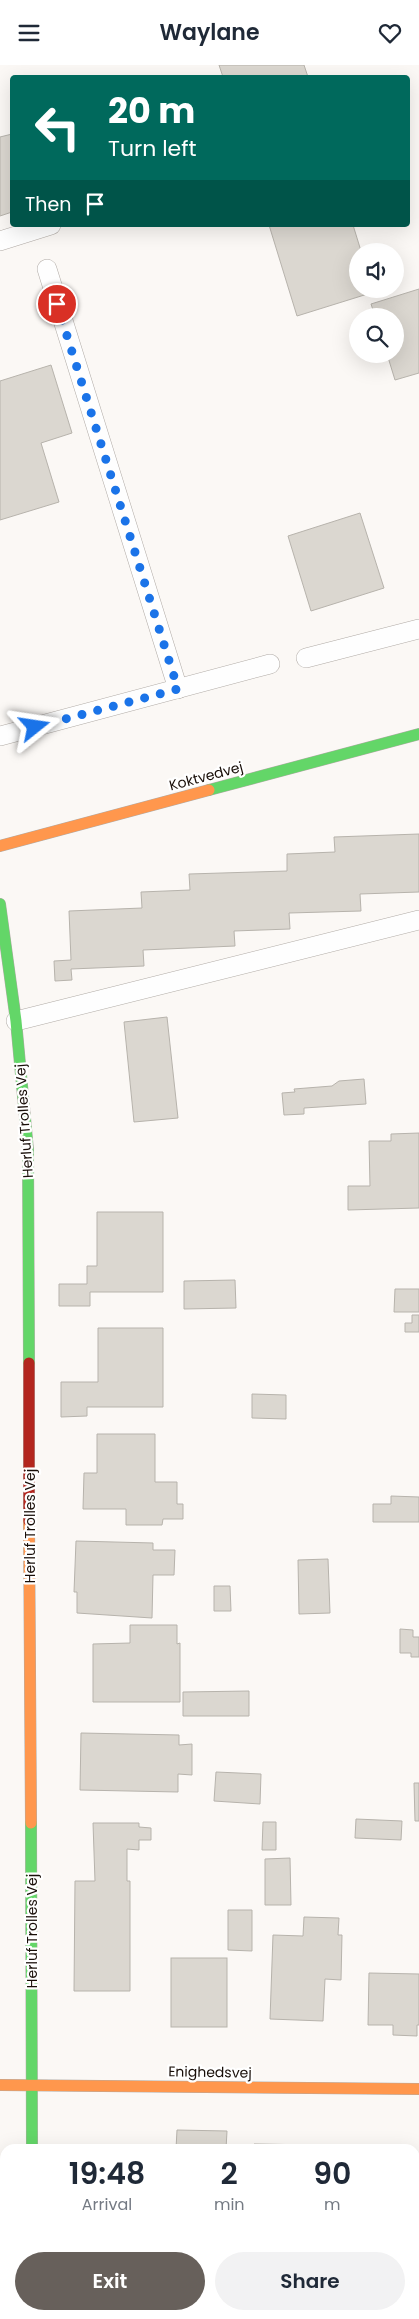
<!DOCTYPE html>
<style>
body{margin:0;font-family:Poppins,sans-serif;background:#f2f2f3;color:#1f2937;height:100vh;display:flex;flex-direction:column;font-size:19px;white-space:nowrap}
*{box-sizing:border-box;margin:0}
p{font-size:16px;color:#747a83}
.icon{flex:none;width:28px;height:28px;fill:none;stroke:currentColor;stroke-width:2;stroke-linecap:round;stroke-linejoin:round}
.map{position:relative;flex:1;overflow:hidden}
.sheet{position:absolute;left:0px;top:2079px;width:420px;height:176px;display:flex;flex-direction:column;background:#fff;border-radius:15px 15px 0 0;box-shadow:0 5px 20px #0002}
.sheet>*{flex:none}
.guide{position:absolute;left:10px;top:10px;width:400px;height:152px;border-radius:5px;box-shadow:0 5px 20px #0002;background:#00695c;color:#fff;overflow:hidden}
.controls{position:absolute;left:349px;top:178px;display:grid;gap:10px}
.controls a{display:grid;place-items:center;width:55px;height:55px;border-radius:50%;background:#fff;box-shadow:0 5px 20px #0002;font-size:25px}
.pin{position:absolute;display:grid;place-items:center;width:42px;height:42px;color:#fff;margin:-21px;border:2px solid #fff;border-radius:50%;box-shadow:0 1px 5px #0007}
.me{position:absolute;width:55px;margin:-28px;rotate:75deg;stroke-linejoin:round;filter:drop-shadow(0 0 4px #0008)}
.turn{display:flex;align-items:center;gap:18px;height:105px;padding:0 15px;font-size:22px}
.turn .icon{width:65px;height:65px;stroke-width:2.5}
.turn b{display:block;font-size:35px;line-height:42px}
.then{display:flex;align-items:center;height:48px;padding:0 15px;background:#0003;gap:10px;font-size:19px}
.eta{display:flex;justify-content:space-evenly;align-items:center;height:85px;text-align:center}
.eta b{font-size:30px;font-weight:600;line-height:35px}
.button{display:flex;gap:10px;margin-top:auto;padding:10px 15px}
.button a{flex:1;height:58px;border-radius:30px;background:#67605b;color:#fff;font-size:20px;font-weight:600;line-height:58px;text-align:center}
.button a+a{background:#f2f2f3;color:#1f2937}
header{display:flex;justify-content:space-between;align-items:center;height:65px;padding:0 15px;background:#fff;font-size:22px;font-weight:600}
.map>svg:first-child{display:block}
</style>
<header><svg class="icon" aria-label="menu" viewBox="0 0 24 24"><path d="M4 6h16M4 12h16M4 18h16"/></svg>Waylane<svg class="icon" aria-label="heart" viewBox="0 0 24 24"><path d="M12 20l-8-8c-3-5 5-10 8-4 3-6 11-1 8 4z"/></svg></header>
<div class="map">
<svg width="419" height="2254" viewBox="0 0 419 2254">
<rect width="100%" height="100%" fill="#fbf8f5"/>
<!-- building -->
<g fill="#dbd7d0" stroke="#b7b3ac">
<polygon points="219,0 304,0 308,12 223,12"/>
<polygon points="12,69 12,147 0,151 0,72"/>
<polygon points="269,160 353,160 361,186 358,186 358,224 373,224 374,227 297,251"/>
<polygon points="419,224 419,308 395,315 387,289 395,289 395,251 375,251 371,239"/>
<polygon points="51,300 72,368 41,378 59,437 0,455 0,316"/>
<polygon points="360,448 384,523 311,546 288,471"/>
<polygon points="419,769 419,827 360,829 361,846 289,848 290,864 234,866 235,881 143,885 144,901 71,904 72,915 55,916 54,896 71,895 69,846 142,843 141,827 190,825 189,809 287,806 287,789 335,787 334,772"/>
<polygon points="167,952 178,1053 134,1057 124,957"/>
<polygon points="364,1014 366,1039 304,1043 304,1049 284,1050 282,1028 295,1027 294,1024 332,1021 339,1016"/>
<polygon points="419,1068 419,1143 348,1145 348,1121 370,1121 369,1076 391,1076 391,1069"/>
<polygon points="97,1147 163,1147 163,1227 90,1227 90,1241 59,1241 59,1219 87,1219 87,1201 97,1201"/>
<polygon points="235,1215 236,1243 184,1244 184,1216"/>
<polygon points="395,1224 419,1224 419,1247 394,1247"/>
<polygon points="412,1250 419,1250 419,1267 405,1267 405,1258 412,1258"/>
<polygon points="98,1263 163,1263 163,1342 87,1342 87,1351 61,1352 61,1317 98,1317"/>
<polygon points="252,1329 286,1330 286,1354 252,1353"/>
<polygon points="97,1369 155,1369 155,1417 177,1417 177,1439 183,1439 183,1454 163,1454 162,1460 126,1460 126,1444 83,1444 84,1408 97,1408"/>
<polygon points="391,1431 419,1432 419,1457 373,1457 373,1439 391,1439"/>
<polygon points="76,1476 153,1478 153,1485 175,1485 174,1510 153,1510 152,1553 77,1548 77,1527 74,1527"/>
<polygon points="328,1494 330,1548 299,1549 298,1495"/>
<polygon points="214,1521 230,1521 231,1546 214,1546"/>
<polygon points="130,1560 177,1560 177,1579 180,1578 180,1637 93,1637 93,1579 130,1578"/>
<polygon points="400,1564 413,1565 413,1572 419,1572 419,1592 411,1592 411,1588 400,1588"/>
<polygon points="249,1626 249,1651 183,1651 183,1627"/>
<polygon points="81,1668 179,1670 179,1680 192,1679 192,1710 178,1709 178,1727 80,1725"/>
<polygon points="216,1707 261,1709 260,1739 214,1736"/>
<polygon points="414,1718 419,1718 419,1756 415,1756"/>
<polygon points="356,1754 402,1756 401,1775 355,1773"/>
<polygon points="263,1757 276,1757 276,1785 262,1785"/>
<polygon points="93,1758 139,1758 139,1762 151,1763 151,1775 139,1775 139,1785 127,1784 127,1816 130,1816 130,1926 74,1926 75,1816 95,1816"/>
<polygon points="290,1793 291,1840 265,1840 265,1794"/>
<polygon points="228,1845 252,1845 252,1886 228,1885"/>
<polygon points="304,1852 339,1853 338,1870 342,1870 341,1915 325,1914 323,1956 270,1954 273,1870 303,1871"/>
<rect x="171" y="1893" width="56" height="69"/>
<polygon points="369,1908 419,1909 419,1960 417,1960 417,1971 393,1970 393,1960 368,1960"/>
<polygon points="177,2065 227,2066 226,2084 176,2084"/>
<polygon points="254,2079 317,2080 317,2084 254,2084"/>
<polygon points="339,2080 406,2081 406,2084 339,2084"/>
<polygon points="306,2250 323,2250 322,2254 306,2254"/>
<rect x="386" y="2250" width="23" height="4"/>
</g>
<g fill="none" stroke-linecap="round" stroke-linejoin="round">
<defs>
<g id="lane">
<polyline points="0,176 51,160"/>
<polyline points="47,204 178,624"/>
<polyline points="306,593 419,564"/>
<polyline points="0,671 270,599"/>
<polyline points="16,956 419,855"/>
</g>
<polyline id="street" points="32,2250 32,2254"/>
<g id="fast">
<polyline points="209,725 419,669"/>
<polyline points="0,839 16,956 28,1085 29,1298"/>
<polyline points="31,1758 32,2084"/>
</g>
<g id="slow">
<polyline points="0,781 209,725"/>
<polyline points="29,1456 31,1758"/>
<polyline points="0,2020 419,2024"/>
</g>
<polyline id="jam" points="29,1298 29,1456"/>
</defs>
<!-- lane casing -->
<use href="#lane" stroke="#b1aba6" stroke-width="20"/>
<!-- street casing -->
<use href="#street" stroke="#b1aba6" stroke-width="29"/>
<!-- fast casing -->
<use href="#fast" stroke="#b1aba6" stroke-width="12"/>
<!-- slow casing -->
<use href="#slow" stroke="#b1aba6" stroke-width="12"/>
<!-- jam casing -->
<use href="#jam" stroke="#b1aba6" stroke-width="12"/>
<!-- lane -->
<use href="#lane" stroke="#fefefe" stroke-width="19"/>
<!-- street -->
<use href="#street" stroke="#fefefe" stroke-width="28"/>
<!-- fast -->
<use href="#fast" stroke="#63d668" stroke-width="11"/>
<!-- slow -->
<use href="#slow" stroke="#ff974d" stroke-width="11"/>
<!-- jam -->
<use href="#jam" stroke="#b3261e" stroke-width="11"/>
</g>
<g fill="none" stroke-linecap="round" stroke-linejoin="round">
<!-- route -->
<polyline stroke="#1a73e8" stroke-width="9" stroke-dasharray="0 16.2" points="35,662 178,624 57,239"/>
</g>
<g text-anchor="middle" stroke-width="4.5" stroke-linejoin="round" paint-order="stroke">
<!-- street labels -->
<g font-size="14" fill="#180e08" stroke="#fff">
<text transform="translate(206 711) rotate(-15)" y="5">Koktvedvej</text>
<text transform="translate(24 1056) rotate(-94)" y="5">Herluf Trolles Vej</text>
<text transform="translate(30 1461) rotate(-90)" y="5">Herluf Trolles Vej</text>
<text transform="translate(32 1866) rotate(-90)" y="5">Herluf Trolles Vej</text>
<text transform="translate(210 2007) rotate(1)" y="5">Enighedsvej</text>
</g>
</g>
</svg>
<div class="controls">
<a><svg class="icon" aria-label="sound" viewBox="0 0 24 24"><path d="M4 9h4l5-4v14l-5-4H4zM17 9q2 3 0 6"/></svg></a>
<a><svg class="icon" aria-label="search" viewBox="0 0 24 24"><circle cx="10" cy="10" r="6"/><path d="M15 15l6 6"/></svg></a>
</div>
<div class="pin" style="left:57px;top:239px;background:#d93025"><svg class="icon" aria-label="arrive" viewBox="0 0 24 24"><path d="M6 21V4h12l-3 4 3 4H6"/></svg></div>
<svg class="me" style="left:35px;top:662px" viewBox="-20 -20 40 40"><path d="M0-17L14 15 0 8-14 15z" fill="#1a73e8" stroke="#fff" stroke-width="4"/></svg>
<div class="guide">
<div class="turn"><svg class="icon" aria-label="left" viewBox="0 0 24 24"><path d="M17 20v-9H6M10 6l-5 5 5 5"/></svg><div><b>20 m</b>Turn left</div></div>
<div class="then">Then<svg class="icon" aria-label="arrive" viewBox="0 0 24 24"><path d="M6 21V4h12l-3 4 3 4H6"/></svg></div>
</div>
<section class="sheet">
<div class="eta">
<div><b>19:48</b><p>Arrival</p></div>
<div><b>2</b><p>min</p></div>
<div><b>90</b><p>m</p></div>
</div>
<div class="button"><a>Exit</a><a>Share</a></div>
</section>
</div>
